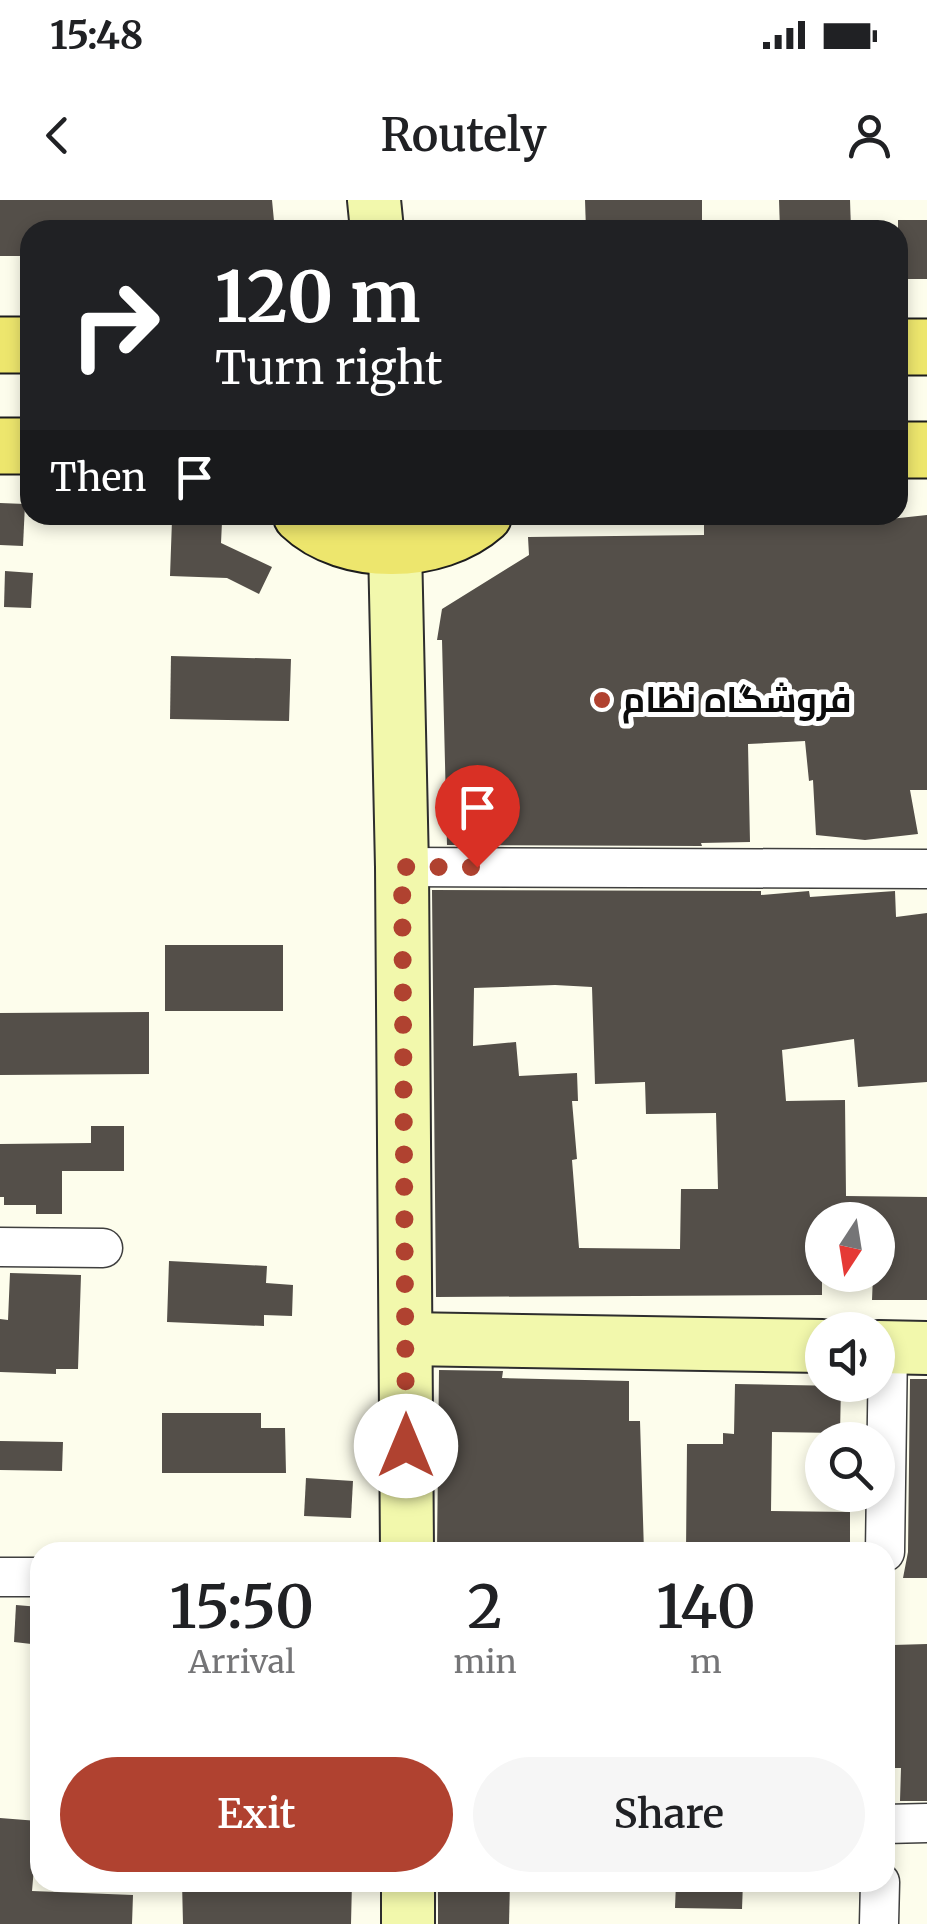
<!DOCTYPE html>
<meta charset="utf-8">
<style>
body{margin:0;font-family:Merriweather,Cairo,serif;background:#f6f6f6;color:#202124;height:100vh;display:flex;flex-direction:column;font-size:38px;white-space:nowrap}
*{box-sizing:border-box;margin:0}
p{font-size:32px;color:#757577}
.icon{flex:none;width:55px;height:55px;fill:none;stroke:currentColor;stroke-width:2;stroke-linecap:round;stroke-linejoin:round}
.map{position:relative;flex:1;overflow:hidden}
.drawer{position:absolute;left:30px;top:1342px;width:865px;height:350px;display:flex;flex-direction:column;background:#fff;border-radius:30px;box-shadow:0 5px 15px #0003}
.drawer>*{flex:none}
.top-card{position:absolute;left:20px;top:20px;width:888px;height:305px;border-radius:30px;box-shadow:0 5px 15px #0003;background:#202124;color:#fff;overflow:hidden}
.needle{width:65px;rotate:192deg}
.buttons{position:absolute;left:805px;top:1002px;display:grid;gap:20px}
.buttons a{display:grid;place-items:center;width:90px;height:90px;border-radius:50%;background:#fff;box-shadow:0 5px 15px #0003;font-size:50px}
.pin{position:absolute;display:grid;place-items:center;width:85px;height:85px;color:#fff;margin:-102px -42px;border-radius:50% 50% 50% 0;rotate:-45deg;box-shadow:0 0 10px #0007}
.pin .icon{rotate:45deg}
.me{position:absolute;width:110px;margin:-55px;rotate:0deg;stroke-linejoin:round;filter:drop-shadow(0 0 8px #0008)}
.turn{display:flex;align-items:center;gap:35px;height:210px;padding:0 30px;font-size:45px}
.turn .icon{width:130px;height:130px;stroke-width:2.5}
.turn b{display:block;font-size:70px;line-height:85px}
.then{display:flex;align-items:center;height:95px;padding:0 30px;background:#0003;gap:20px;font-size:38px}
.eta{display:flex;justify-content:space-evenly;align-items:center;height:170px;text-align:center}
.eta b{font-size:60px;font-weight:600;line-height:70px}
.cta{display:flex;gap:20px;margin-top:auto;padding:20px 30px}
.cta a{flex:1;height:115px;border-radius:60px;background:#b04230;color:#fff;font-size:40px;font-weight:600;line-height:115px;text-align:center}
.cta a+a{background:#f6f6f6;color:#202124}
.status{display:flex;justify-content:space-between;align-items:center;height:70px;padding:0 50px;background:#fff;direction:ltr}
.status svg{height:28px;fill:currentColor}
header{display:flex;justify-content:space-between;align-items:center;height:130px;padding:0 30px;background:#fff;font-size:45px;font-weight:600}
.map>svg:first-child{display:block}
</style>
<div class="status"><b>15:48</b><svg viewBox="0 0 49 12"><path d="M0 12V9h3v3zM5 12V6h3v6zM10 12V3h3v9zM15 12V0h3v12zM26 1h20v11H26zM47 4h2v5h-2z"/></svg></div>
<header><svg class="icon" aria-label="back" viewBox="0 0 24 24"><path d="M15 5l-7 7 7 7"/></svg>Routely<svg class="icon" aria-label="person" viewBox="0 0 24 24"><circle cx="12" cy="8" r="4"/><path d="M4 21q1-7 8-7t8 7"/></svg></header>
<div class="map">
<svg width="927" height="1724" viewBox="0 0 927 1724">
<rect width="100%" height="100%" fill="#fdfdec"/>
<!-- building -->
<g fill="#544f49" fill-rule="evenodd">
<polygon points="0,0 272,0 274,21 263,30 30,30 30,56 0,56"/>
<polygon points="585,0 702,0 702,30 586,30"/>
<polygon points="779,0 850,0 851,30 780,30"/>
<rect x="898" y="20" width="29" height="59"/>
<polygon points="0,303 25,304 23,346 0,345"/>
<polygon points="704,315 890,315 890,319 927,315 927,590 910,590 918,634 865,640 816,635 813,580 809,581 805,541 748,544 750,642 701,643 702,646 447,645 442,440 437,440 442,409 529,355 528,337 704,335"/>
<polygon points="172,320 222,322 221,343 272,367 259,394 227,378 170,376"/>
<polygon points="5,371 33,373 31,408 4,407"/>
<polygon points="171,456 291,459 289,521 170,519"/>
<path d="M432,690L761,691V695L809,691L810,697L895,691L896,717L927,713V882L858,887L854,839L782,850L786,901L845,900L846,996L927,997V1100H872L873,1075H878V1020H822V1095L436,1097ZM555,785L592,787L595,884L645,882L646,914L716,913L718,989H681L680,1049L579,1048L572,960L577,959L572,901H578L577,873L519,876L516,842L473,846L474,788Z"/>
<rect x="165" y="745" width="118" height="66"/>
<polygon points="149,812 149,874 0,875 0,813"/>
<polygon points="91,926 124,926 124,971 62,971 62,1014 36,1014 36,1005 4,1005 4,997 0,997 0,944 91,943"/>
<polygon points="169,1061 267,1066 266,1083 293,1085 292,1116 264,1115 264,1126 167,1122"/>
<polygon points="10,1073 81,1075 78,1169 56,1169 56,1174 0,1172 0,1119 8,1120"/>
<polygon points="439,1170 503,1171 502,1178 629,1181 629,1221 640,1221 644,1352 437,1351"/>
<polygon points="910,1179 927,1179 927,1378 903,1378 908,1352"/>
<polygon points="735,1184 841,1186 840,1233 772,1232 771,1311 850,1312 850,1347 745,1346 744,1352 686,1352 687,1244 723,1244 723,1233 734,1234"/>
<polygon points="162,1213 261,1213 261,1228 285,1228 286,1273 162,1273"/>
<polygon points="0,1241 63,1242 62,1271 0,1270"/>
<polygon points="306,1278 353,1281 351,1318 304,1316"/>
<polygon points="16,1405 40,1407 40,1445 14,1442"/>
<polygon points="927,1444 927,1601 900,1601 901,1568 892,1568 893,1445"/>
<polygon points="0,1618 38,1621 32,1691 133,1695 132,1724 0,1724"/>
<polygon points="182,1682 221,1682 222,1692 309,1682 352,1682 351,1724 183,1724"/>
<polygon points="438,1682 510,1682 509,1724 438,1724"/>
<polygon points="676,1682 743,1682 742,1709 675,1708"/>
</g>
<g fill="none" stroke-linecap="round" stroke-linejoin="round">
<defs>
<g id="street">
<polyline points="402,667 927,669"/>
<polyline points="0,1047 103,1048"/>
<polyline points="885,1352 888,1147"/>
<polyline points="0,1377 40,1377"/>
<polyline points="885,1624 927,1623"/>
<polyline points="879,1724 880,1682"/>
</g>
<g id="secondary">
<polyline points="374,0 377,30"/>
<polyline points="395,347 402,667 407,1352"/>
<polyline points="406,1139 822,1146"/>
<polyline points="878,1147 927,1148"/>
<polyline points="408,1682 408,1724"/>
</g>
<g id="primary">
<polyline points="0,145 30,145"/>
<polyline points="898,147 927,147"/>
<polyline points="0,246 30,246"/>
<polyline points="898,250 927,250"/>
<path d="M301,315C346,358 438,356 484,315"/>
</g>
</defs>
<!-- street casing -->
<use href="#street" stroke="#3f3f3f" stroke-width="41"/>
<!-- secondary casing -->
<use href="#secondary" stroke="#2e2e2e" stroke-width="56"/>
<!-- primary casing -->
<use href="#primary" stroke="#1d1d1d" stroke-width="59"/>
<!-- street -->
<use href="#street" stroke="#fff" stroke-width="38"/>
<!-- secondary -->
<use href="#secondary" stroke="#f2f8ac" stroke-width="52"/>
<!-- primary -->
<use href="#primary" stroke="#ede66d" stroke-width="55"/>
</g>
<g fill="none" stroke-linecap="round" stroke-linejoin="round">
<!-- route -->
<polyline stroke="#b04230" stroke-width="18" stroke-dasharray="0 32.4" points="406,1246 402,667 477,667"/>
</g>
<!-- markers -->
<circle fill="#b04230" stroke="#fff" stroke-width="4" cx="602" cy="500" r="10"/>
<g text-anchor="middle" stroke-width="10" stroke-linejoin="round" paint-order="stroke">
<!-- poi labels -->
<g font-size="35" font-weight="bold" fill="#0c0c0c" stroke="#fff" text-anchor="start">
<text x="622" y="512">فروشگاه نظام</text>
</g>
</g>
</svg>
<div class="buttons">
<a><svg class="needle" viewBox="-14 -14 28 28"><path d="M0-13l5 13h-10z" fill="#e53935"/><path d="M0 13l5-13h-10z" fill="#757577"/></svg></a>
<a><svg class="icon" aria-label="sound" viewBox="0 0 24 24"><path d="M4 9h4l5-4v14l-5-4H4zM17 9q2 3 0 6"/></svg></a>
<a><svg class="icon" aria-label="search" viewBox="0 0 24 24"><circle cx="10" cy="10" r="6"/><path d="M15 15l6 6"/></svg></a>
</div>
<div class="pin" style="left:477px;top:667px;background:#d93025"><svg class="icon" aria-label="arrive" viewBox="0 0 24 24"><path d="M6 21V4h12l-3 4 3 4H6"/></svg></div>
<svg class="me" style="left:406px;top:1246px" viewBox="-20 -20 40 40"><circle r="19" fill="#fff"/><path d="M0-13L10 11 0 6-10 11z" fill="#b04230"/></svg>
<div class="top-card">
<div class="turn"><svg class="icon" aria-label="right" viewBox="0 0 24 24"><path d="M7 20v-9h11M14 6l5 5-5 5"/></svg><div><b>120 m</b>Turn right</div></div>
<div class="then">Then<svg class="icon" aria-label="arrive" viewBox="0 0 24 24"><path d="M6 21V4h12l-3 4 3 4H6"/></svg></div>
</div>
<section class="drawer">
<div class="eta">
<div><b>15:50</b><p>Arrival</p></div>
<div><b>2</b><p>min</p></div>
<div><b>140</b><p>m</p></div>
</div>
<div class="cta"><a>Exit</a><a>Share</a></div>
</section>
</div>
